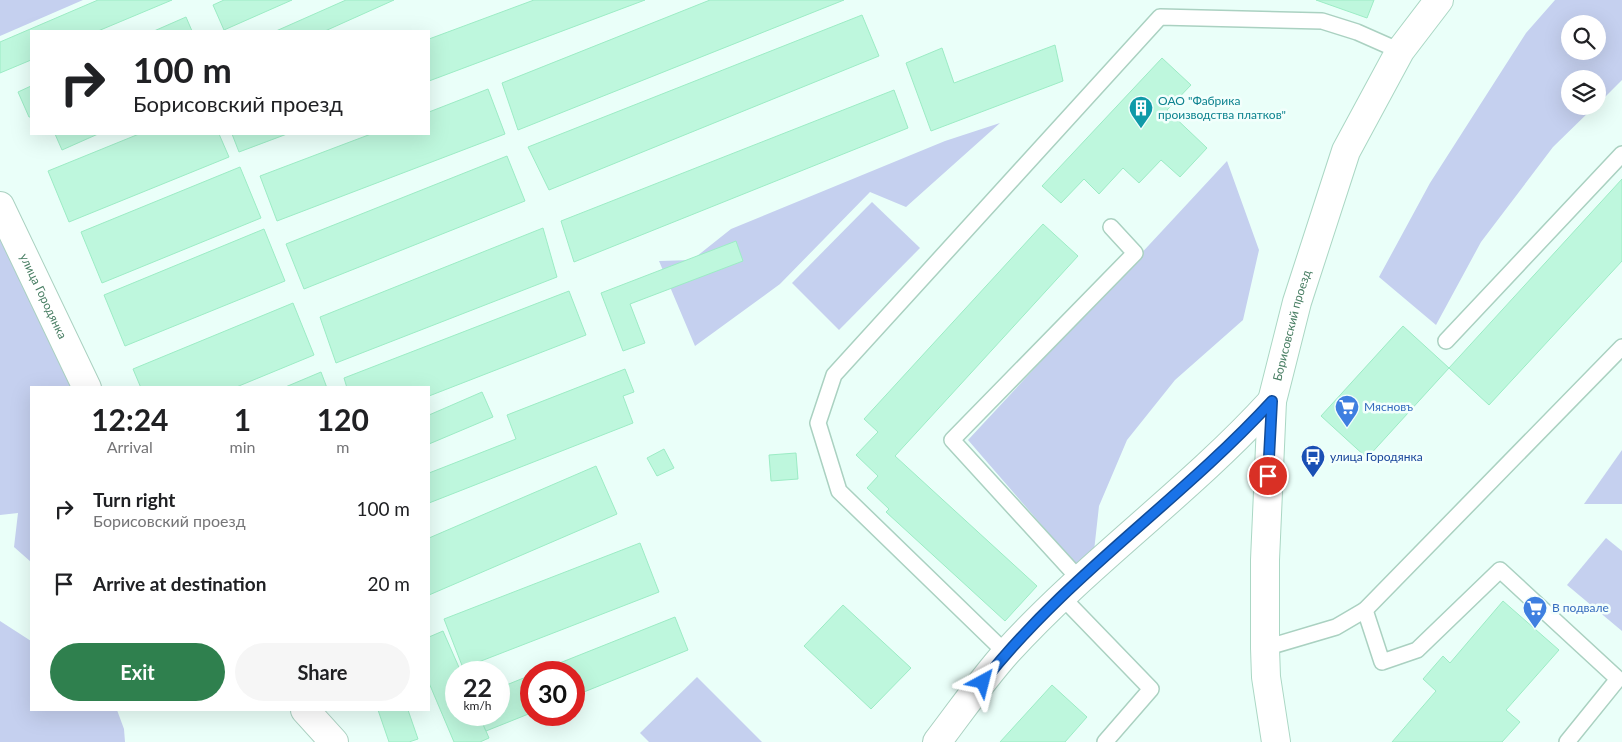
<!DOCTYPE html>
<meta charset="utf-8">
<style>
body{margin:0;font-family:Lato,sans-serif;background:#f6f6f6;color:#202124;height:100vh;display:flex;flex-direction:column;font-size:19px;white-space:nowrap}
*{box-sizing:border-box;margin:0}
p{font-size:16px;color:#757577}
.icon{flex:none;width:28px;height:28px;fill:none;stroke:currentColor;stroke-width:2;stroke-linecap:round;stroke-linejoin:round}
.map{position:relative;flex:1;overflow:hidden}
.drawer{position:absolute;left:30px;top:386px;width:400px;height:325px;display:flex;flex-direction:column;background:#fff;border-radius:0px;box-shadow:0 5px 20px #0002}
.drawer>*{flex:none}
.top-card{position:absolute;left:30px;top:30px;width:400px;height:105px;border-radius:0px;box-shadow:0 5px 20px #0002;background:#fff;color:#202124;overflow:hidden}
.tools{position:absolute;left:1561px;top:15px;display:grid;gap:10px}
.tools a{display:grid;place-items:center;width:45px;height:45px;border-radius:50%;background:#fff;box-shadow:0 5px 20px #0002;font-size:25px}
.speed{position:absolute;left:445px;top:661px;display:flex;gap:10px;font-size:25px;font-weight:700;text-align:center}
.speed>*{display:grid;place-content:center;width:65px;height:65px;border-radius:50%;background:#fff;box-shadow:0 5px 20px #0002;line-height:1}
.speed small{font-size:12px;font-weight:400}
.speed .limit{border:8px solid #d22;background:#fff;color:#111}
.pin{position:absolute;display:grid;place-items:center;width:42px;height:42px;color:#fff;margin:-21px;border:2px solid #fff;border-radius:50%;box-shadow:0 1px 5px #0007}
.me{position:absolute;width:55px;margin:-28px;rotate:38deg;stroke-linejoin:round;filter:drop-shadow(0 0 4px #0008)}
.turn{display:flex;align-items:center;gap:18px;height:105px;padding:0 20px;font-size:22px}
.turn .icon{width:65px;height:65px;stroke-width:2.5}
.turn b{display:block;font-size:35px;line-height:42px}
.eta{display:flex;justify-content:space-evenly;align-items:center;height:85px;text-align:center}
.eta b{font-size:30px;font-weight:700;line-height:35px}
.cta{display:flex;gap:10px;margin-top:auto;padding:10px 20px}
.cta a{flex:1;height:58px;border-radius:30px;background:#2f804e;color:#fff;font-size:20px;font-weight:700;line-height:58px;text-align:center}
.cta a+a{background:#f6f6f6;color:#202124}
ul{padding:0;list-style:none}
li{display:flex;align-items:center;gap:15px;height:75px;padding:0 20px}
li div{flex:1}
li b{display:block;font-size:19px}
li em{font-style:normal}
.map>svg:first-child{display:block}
</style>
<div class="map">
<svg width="1622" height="742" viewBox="0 0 1622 742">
<rect width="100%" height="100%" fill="#eafff9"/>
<!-- green -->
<g fill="#c5d0ef" fill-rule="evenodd">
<polygon points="0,0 83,0 0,36"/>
<path d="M1555,0H1622V80L1598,104V79H1570V106H1595L1553,147L1481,242L1436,325L1379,277L1430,183L1526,33ZM1570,24H1598V51H1570Z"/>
<polygon points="1000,123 906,207 870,192 780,284 695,346 659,261 692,260 731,229 945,141"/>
<polygon points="1227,161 1259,250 1243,320 1175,380 1127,440 1099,506 1094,551 1077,566 968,440"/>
<polygon points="872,202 920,248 839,330 792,283"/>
<polygon points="0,223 75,387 31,388 31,562 14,547 18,513 0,515"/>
<polygon points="1622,450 1622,504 1584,504"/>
<polygon points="1606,538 1622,551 1622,631 1567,585"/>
<polygon points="0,621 31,641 31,710 117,710 124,729 125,742 0,742"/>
<polygon points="697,677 762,742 649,742 640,733"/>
</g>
<!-- building -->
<g fill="#bef7dd" stroke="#9cecc5">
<polygon points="98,0 172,0 98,31 31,31 31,60 0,73 0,42"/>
<polygon points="224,0 292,0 224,30 213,5"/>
<polygon points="346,0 394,0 325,31 276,31"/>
<polygon points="534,0 645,0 429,81 429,39"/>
<polygon points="710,0 844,0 518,130 502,83"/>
<polygon points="1316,0 1374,0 1367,18"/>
<polygon points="862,15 879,56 549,190 528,147"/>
<polygon points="186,17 192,31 154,31"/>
<polygon points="1055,45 1063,81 931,131 906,63 942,48 954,83"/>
<polygon points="1162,58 1191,85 1167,110 1207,148 1180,177 1161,160 1139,183 1123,168 1099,194 1084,179 1061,203 1042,186"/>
<polygon points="31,86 31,117 29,117 18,92"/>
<polygon points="488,89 505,134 277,221 260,176 371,134 429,134 429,112"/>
<polygon points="894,90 908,128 574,262 561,221"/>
<polygon points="55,134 98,134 62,150"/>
<polygon points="139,134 219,134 229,157 69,222 48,171"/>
<polygon points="232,134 287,134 239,152"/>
<polygon points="507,156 525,201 304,289 286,244"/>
<polygon points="240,167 261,218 102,283 81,232"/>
<polygon points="1622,179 1622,261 1489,405 1449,368"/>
<polygon points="1043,224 1078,256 895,456 1037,586 1005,621 886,512 889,509 867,488 878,476 856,455 878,432 864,419"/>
<polygon points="543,228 557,277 336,363 320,317"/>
<polygon points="264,229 285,281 125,346 104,295"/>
<polygon points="736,241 743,261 630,304 645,343 623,351 601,293"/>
<polygon points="569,291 586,335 429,396 429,388 347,388 344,378"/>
<polygon points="293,303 314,355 234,388 141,388 133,369"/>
<polygon points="1403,326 1449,368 1367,458 1321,416"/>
<polygon points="625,369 634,392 623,396 633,423 429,503 429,473 516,439 507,415"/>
<polygon points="321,372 327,388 283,388"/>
<polygon points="482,392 493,417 429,444 429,415"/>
<polygon points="664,449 674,468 657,476 647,458"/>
<polygon points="796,453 798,479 771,481 769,455"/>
<polygon points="596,466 617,514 429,595 429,538"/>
<polygon points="640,543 659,592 463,668 444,619"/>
<polygon points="1503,601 1559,650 1506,710 1520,722 1502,742 1392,742 1436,691 1423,679 1443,656 1450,663"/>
<polygon points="843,605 911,668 871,709 804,646"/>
<polygon points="675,617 688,650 574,696 574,672 537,672"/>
<polygon points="443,631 461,672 456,672 456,715 479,715 489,738 480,742 454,742 429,683 429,637"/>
<polygon points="531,675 531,713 486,731 479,715 499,715 499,688"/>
<polygon points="1052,685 1087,717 1065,742 1000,742"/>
<polygon points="378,710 408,710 418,739 409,742 389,742"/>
</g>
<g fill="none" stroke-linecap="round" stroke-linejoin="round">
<defs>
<g id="lane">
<polyline points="1446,341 1622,154"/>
<polyline points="1081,581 952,440 1135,253 1111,227"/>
<polyline points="1062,597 1151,689 1105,742"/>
<polyline points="1365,610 1622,347"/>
<polyline points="1265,648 1336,627 1365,610 1382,662 1417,650 1500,570 1618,679 1567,742"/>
<polyline points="1006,653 839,491 818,423 834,375 1160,17 1322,21 1357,32 1400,51"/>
</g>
<g id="street">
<path id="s1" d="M0,206L87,388"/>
<polyline points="305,710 334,742"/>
<path d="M937,742C960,712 982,680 1007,652C1089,562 1190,491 1272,401"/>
</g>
<g id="secondary">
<path id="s2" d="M1276,742L1266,677L1265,648V560L1272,401L1297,302L1346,151L1400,51L1439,0"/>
</g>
</defs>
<!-- lane casing -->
<use href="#lane" stroke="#aad1c1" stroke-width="18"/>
<!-- street casing -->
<use href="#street" stroke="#aad1c1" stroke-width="30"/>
<!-- secondary casing -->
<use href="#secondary" stroke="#aad7c4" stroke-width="30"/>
<!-- lane -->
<use href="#lane" stroke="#fff" stroke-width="15"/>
<!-- street -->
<use href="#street" stroke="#fff" stroke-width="28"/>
<!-- secondary -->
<use href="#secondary" stroke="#fff" stroke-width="28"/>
</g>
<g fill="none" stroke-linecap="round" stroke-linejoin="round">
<defs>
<path id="route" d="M983,682C1066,576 1181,500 1272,401L1268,476"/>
</defs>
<!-- route casing -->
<use href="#route" stroke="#114b97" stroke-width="12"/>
<!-- route -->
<use href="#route" stroke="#1a73e8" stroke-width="9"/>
</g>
<!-- icons -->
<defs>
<symbol id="building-pin" viewBox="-11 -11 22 30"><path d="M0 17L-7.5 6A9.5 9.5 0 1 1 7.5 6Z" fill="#0f9aa8" stroke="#f2fffc"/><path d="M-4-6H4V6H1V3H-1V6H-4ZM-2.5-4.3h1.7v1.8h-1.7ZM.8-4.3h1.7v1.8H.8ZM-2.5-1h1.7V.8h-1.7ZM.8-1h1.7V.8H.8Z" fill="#fff"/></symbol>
<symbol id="supermarket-pin" viewBox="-11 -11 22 30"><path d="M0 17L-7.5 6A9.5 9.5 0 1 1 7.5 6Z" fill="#3f7fe0" stroke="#f2fffc"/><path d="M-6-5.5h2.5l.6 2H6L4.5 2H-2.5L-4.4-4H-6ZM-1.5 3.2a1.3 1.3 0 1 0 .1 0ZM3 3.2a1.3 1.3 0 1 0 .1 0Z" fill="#fff"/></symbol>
<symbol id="bus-pin" viewBox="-11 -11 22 30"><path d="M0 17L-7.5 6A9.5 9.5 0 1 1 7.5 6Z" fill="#1a4fb4" stroke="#f2fffc"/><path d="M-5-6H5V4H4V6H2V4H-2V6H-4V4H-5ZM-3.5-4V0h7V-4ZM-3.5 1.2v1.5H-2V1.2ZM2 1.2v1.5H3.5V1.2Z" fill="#fff"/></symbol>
</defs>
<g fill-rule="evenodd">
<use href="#building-pin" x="1127" y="94" width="28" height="38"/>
<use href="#supermarket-pin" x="1333" y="393" width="28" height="38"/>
<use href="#bus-pin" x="1299" y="443" width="28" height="38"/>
<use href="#supermarket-pin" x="1521" y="594" width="28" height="38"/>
</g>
<g text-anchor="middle" stroke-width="5" stroke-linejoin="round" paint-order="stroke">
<!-- culture labels -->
<g font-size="12" fill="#0d838f" stroke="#f2fffc" text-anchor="start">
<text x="1158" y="105">ОАО "Фабрика<tspan x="1158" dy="14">производства платков"</tspan></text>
</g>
<!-- street labels -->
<g font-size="12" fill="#487e63" stroke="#f2fffc">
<text dy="4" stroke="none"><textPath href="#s1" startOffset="100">улица Городянка</textPath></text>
<text dy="4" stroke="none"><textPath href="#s2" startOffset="420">Борисовский проезд</textPath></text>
</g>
<!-- shop labels -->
<g font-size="12" fill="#366cbe" stroke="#f2fffc" text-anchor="start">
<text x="1364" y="411">Мясновъ</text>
<text x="1552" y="612">В подвале</text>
</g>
<!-- transit labels -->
<g font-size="12" fill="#164399" stroke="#f2fffc" text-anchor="start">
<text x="1330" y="461">улица Городянка</text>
</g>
</g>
</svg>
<div class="tools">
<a><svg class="icon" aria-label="search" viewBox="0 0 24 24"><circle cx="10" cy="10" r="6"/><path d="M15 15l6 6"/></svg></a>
<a><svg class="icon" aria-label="layers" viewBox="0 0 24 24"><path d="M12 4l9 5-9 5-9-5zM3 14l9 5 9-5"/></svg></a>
</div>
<div class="speed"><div>22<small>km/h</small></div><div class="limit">30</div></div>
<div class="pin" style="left:1268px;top:476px;background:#d93025"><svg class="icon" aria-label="arrive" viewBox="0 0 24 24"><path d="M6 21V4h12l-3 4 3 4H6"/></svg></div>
<svg class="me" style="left:983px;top:682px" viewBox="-20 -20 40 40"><path d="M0-17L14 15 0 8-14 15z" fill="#1a73e8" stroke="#fff" stroke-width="4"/></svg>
<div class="top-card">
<div class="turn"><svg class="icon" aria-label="right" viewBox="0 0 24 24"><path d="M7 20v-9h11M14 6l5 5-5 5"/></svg><div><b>100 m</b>Борисовский проезд</div></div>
</div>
<section class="drawer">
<div class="eta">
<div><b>12:24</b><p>Arrival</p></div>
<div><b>1</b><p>min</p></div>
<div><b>120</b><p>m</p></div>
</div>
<ul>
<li><svg class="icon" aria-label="right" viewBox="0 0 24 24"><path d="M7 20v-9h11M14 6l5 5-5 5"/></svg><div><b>Turn right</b><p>Борисовский проезд</p></div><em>100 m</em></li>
<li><svg class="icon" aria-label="arrive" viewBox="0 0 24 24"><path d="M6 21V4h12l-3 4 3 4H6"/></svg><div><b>Arrive at destination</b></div><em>20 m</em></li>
</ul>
<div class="cta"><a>Exit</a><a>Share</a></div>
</section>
</div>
